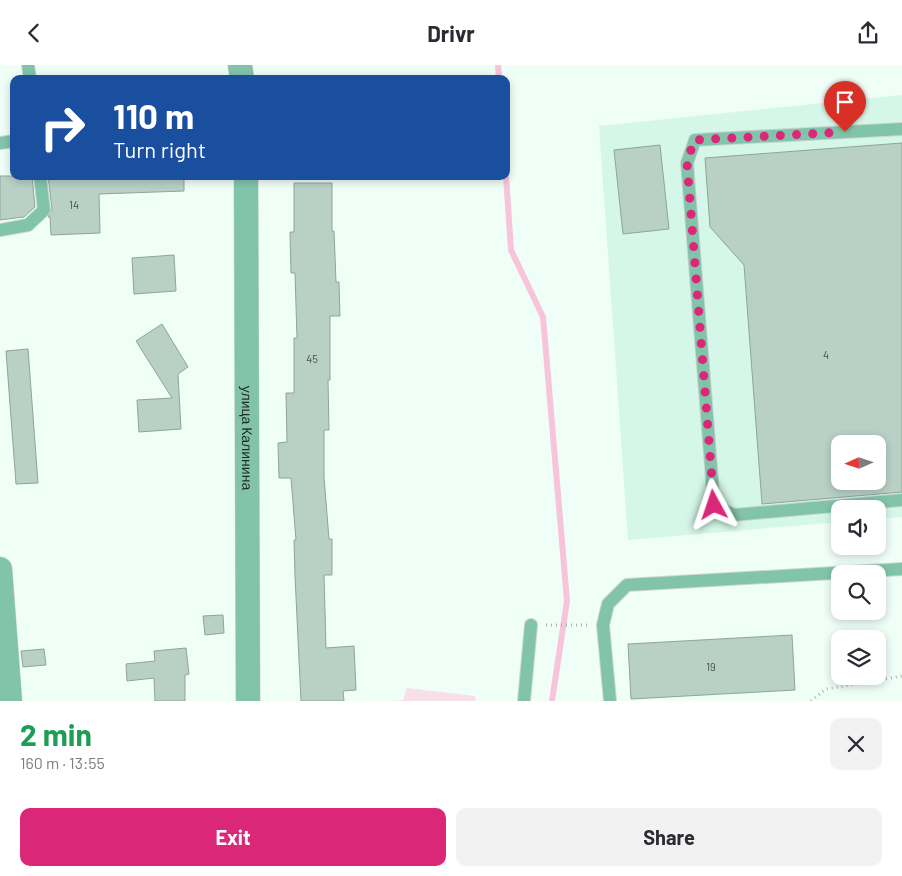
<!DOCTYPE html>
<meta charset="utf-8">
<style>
body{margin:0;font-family:Barlow,sans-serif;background:#f2f2f3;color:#2b2b33;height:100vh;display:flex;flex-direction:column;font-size:19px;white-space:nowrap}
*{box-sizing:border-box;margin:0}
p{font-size:16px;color:#7c7c81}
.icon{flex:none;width:28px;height:28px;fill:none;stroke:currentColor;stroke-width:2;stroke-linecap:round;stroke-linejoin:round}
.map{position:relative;height:636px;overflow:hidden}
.drawer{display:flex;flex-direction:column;background:#fff;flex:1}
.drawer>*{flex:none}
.banner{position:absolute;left:10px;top:10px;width:500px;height:105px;border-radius:10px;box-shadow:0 2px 8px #0003;background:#1a4fa0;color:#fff;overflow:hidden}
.needle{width:32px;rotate:267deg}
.fabs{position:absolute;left:831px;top:370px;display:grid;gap:10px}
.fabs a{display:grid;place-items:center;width:55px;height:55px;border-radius:10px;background:#fff;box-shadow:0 2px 8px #0003;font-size:25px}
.pin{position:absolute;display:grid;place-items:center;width:42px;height:42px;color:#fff;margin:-51px -21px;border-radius:50% 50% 50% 0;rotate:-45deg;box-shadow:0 0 5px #0007}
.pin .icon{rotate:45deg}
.me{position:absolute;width:55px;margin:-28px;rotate:355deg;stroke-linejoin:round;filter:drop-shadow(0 0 4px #0008)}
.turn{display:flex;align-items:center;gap:18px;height:105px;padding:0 20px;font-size:22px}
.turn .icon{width:65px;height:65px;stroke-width:2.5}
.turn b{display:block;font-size:35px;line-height:42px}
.round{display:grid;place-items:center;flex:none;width:52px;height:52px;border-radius:10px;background:#f2f2f3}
.headline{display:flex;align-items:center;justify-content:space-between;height:85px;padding:0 20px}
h1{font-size:30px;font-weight:700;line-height:38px;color:#1e9e55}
.action{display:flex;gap:10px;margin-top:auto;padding:10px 20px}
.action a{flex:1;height:58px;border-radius:10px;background:#db2777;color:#fff;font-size:20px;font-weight:700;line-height:58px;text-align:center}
.action a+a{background:#f2f2f3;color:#2b2b33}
header{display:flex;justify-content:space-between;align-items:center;height:65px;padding:0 20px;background:#fff;font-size:22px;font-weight:700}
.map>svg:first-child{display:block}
</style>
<header><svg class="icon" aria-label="back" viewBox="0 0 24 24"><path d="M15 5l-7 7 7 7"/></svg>Drivr<svg class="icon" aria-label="share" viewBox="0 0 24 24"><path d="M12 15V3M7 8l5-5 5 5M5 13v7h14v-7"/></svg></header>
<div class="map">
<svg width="902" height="636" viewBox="0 0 902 636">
<rect width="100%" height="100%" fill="#effef7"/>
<!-- built -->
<path fill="#d5f7e9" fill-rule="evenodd" d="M902,30V452L878,454V444H840V457L628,475L599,61ZM840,379H878V416H840Z"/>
<!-- green -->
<polygon fill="#f8e0eb" points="407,623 475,631 476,636 391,636 403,635"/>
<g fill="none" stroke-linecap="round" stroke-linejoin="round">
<!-- stream -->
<g stroke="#f8c4db" stroke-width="6">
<polyline points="498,0 499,14"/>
<polyline points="506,111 511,185 543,252 567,536 552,636"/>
</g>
</g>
<!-- building -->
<g fill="#b8d0c6" stroke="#8da59b" fill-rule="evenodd">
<path d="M902,78V427L762,439L744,200L710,162L705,93ZM840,379H878V416H840Z"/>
<polygon points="660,80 669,164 623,169 614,85"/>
<polygon points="0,111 32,111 35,142 24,152 0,155"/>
<polygon points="48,111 184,111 184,126 99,129 100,168 51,170 50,152 48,152 52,144"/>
<polygon points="294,118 332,118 332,166 334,166 336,217 339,217 340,251 330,251 330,315 328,315 329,365 324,365 324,412 329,474 332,474 332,510 324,510 326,583 354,581 356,625 343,626 344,636 301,636 295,511 294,475 296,475 291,413 279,413 278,378 287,377 286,328 294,328 294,273 297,273 295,208 291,208 290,167 294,167"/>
<polygon points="174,190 176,226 134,229 132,193"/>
<polygon points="162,259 188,302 178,309 181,364 139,367 137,335 172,333 136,276"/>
<polygon points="28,284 38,418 16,419 6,286"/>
<polygon points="223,550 224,568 205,570 203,551"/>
<polygon points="792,570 795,625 631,634 628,579"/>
<polygon points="186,583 189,609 185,610 185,636 155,636 154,613 127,616 126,599 155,596 154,586"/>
<polygon points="44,584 46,600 23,602 21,586"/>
</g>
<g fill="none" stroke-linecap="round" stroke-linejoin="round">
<defs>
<g id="service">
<polyline points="28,0 30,14"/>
<polyline points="902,64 695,75 687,98 714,440 734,450 902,435"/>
<polyline points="0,78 14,76"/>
<polyline points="0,165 28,160 44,145 40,111"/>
<polyline points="524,636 531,560"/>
<polyline points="610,636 603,560 608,539 627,520 902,504"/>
</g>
<g id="minor">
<polyline points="240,0 242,14"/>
<path id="s1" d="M246,111L248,636"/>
<polyline points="0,504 10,636"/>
</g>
</defs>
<!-- service casing -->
<use href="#service" stroke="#cad7d1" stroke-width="14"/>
<!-- minor casing -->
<use href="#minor" stroke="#cad7d1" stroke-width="25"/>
<!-- path -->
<g stroke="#a9b6b0" stroke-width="3" stroke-dasharray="1 4" stroke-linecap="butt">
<polyline points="546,560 587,560"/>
<polyline points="811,636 826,624 902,611"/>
</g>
<!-- service -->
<use href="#service" stroke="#82c4aa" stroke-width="12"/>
<!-- minor -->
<use href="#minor" stroke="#82c4aa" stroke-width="24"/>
</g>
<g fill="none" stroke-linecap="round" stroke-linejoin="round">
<!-- route -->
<polyline stroke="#db2777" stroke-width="9" stroke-dasharray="0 16.2" points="714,440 687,98 694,75 845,67"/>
</g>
<g text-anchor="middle" stroke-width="4.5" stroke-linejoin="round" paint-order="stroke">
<!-- number labels -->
<g font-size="11" fill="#45524c">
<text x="74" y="144">14</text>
<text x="826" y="294">4</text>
<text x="312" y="298">45</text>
<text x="711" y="606">19</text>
</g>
<!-- street labels -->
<g font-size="14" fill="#1f2824" stroke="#effef7">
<text dy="5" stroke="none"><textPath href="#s1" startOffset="262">улица Калинина</textPath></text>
</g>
</g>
</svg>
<div class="fabs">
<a><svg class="needle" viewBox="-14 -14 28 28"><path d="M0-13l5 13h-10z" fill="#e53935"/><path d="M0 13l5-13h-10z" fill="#7c7c81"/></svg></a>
<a><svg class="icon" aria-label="sound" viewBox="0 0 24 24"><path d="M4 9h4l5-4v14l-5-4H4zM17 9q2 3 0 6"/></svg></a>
<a><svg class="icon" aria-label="search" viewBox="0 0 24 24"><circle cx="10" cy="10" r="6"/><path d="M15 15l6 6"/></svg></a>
<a><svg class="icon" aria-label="layers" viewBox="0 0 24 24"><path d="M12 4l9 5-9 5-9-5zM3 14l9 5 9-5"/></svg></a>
</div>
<div class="pin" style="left:845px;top:67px;background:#d93025"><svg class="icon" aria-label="arrive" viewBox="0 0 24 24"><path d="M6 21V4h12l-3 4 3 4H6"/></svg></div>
<svg class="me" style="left:714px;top:440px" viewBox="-20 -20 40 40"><path d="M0-17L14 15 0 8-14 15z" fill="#db2777" stroke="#fff" stroke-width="4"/></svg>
<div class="banner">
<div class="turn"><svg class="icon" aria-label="right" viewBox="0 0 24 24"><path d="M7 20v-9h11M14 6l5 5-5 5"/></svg><div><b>110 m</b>Turn right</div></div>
</div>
</div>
<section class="drawer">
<div class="headline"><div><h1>2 min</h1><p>160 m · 13:55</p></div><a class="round"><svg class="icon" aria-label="close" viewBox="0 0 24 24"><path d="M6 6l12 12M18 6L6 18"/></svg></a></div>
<div class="action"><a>Exit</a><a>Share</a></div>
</section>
